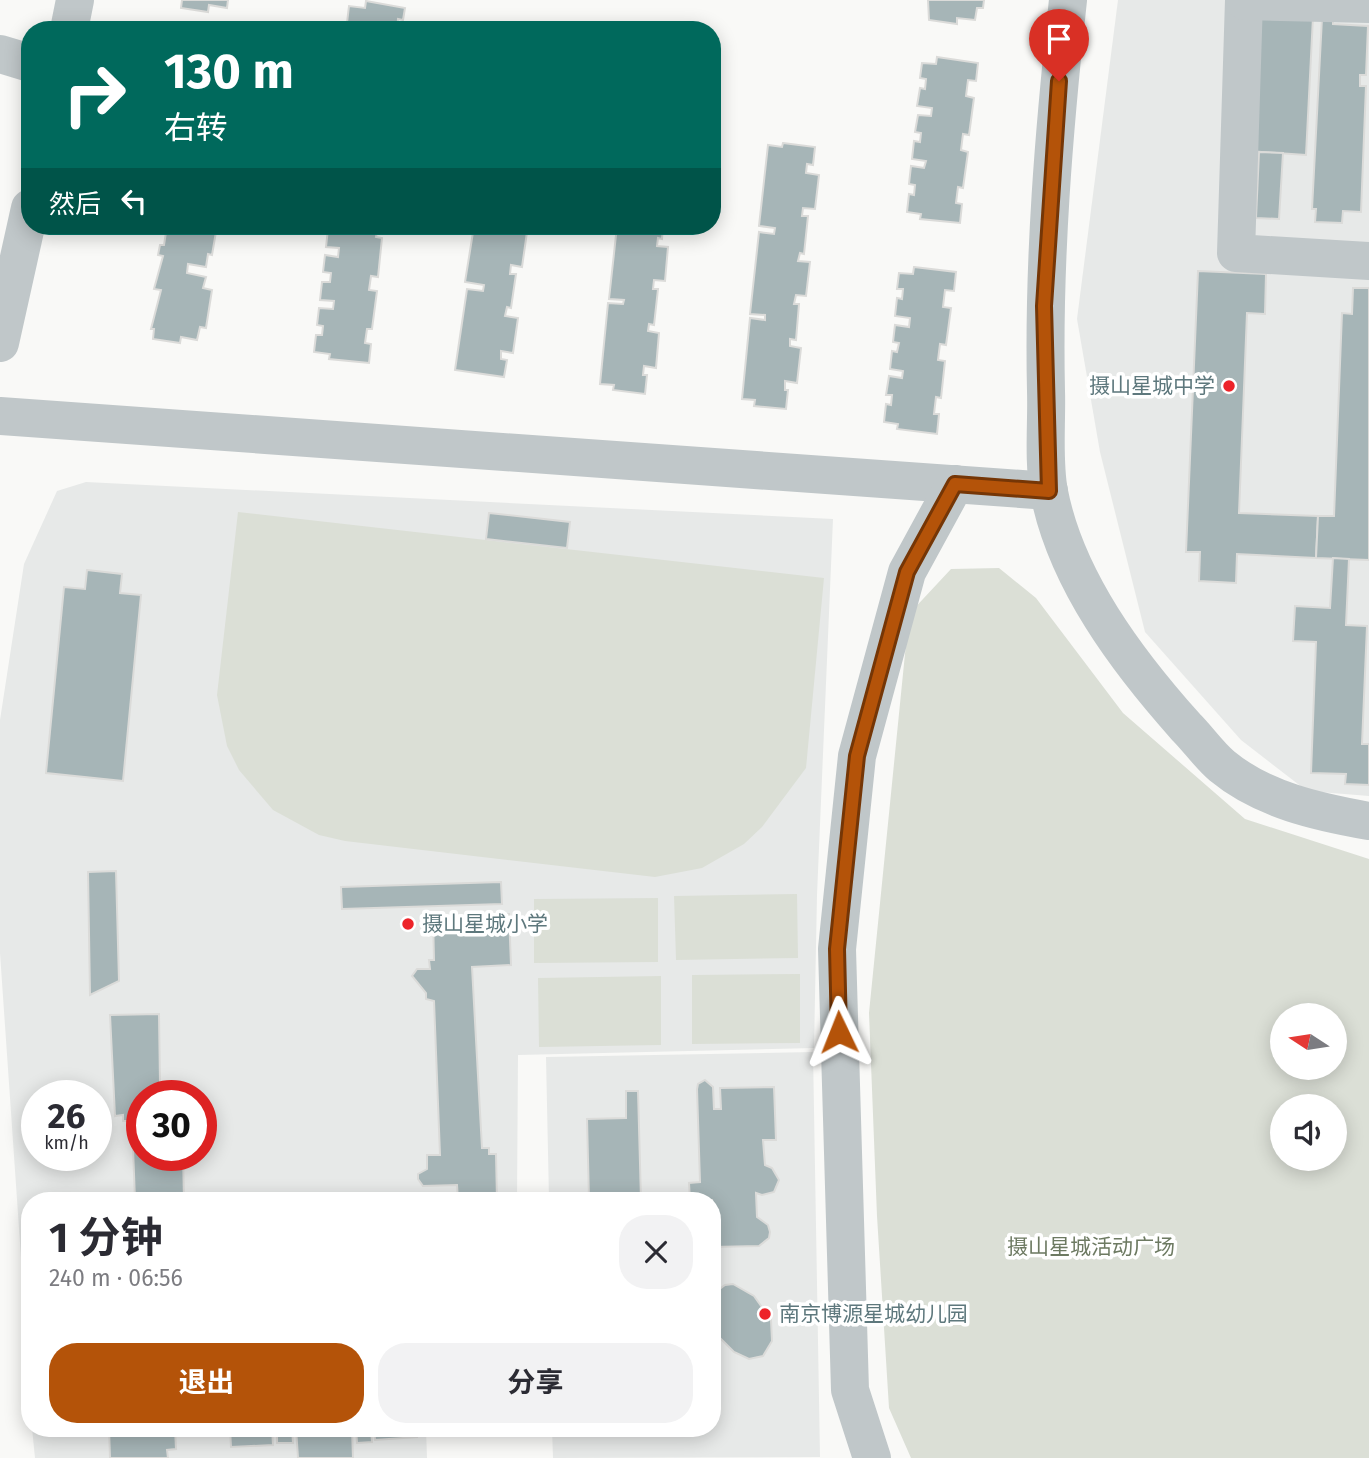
<!DOCTYPE html>
<html lang="zh">
<meta charset="utf-8">
<style>
body{margin:0;font-family:"Fira Sans","Noto Sans SC",sans-serif;background:#f2f2f3;color:#2b2b33;height:100vh;display:flex;flex-direction:column;font-size:26px;white-space:nowrap}
*{box-sizing:border-box;margin:0}
p{font-size:23px;color:#7c7c81}
.icon{flex:none;width:38px;height:38px;fill:none;stroke:currentColor;stroke-width:2;stroke-linecap:round;stroke-linejoin:round}
.map{position:relative;flex:1;overflow:hidden}
.sheet{position:absolute;left:21px;top:1192px;width:700px;height:245px;display:flex;flex-direction:column;background:#fff;border-radius:28px;box-shadow:0 4px 18px #0003}
.sheet>*{flex:none}
.hud{position:absolute;left:21px;top:21px;width:700px;height:214px;border-radius:28px;box-shadow:0 4px 18px #0003;background:#00695c;color:#fff;overflow:hidden}
.needle{width:46px;rotate:282deg}
.fabs{position:absolute;left:1270px;top:1003px;display:grid;gap:14px}
.fabs a{display:grid;place-items:center;width:77px;height:77px;border-radius:50%;background:#fff;box-shadow:0 4px 18px #0003;font-size:35px}
.speed{position:absolute;left:21px;top:1080px;display:flex;gap:14px;font-size:35px;font-weight:700;text-align:center}
.speed>*{display:grid;place-content:center;width:91px;height:91px;border-radius:50%;background:#fff;box-shadow:0 4px 18px #0003;line-height:1}
.speed small{font-size:18px;font-weight:400}
.speed .limit{border:10px solid #d22;background:#fff;color:#111}
.pin{position:absolute;display:grid;place-items:center;width:60px;height:60px;color:#fff;margin:-72px -30px;border-radius:50% 50% 50% 0;rotate:-45deg;box-shadow:0 0 7px #0007}
.pin .icon{rotate:45deg}
.me{position:absolute;width:77px;margin:-38px;rotate:358deg;stroke-linejoin:round;filter:drop-shadow(0 0 5px #0008)}
.turn{display:flex;align-items:center;gap:24px;height:147px;padding:0 28px;font-size:32px}
.turn .icon{width:91px;height:91px;stroke-width:2.5}
.turn b{display:block;font-size:49px;line-height:60px}
.then{display:flex;align-items:center;height:66px;padding:0 28px;background:#0003;gap:14px;font-size:26px}
.round{display:grid;place-items:center;flex:none;width:74px;height:74px;border-radius:28px;background:#f2f2f3}
.headline{display:flex;align-items:center;justify-content:space-between;height:119px;padding:0 28px}
h1{font-size:42px;font-weight:700;line-height:52px}
.primary-button{display:flex;gap:14px;margin-top:auto;padding:14px 28px}
.primary-button a{flex:1;height:80px;border-radius:28px;background:#b45309;color:#fff;font-size:28px;font-weight:700;line-height:80px;text-align:center}
.primary-button a+a{background:#f2f2f3;color:#2b2b33}
.map>svg:first-child{display:block}
</style>
<div class="map">
<svg width="1369" height="1458" viewBox="0 0 1369 1458">
<rect width="100%" height="100%" fill="#f9f9f7"/>
<!-- built -->
<g fill="#e7e9e8" fill-rule="evenodd">
<polygon points="1118,0 1369,0 1369,796 1307,791 1241,740 1145,632 1100,452 1077,319"/>
<path d="M86,482L833,519L817,895L814,1048L518,1055L517,1200H30V1388L0,953V720L24,564L57,491ZM37,1096H96V1155H37ZM142,1096H201V1155H142Z"/>
<polygon points="813,1052 820,1457 553,1458 552,1428 712,1428 712,1200 549,1200 546,1057"/>
<polygon points="32,1428 426,1428 427,1458 35,1458"/>
</g>
<!-- green -->
<g fill="#dbdfd6" fill-rule="evenodd">
<polygon points="238,512 824,578 806,768 762,827 744,844 702,868 655,877 345,841 319,835 273,810 239,770 227,746 217,695"/>
<path d="M999,568L1036,598L1123,713L1245,819L1369,859V1458H911L889,1408L877,1216L869,1013L909,614L951,569ZM1283,1015H1335V1068H1283ZM1283,1106H1335V1158H1283Z"/>
<polygon points="797,894 798,958 676,960 674,896"/>
<polygon points="658,898 658,962 534,963 534,899"/>
<polygon points="800,974 800,1043 692,1044 692,975"/>
<polygon points="661,976 661,1045 539,1047 538,978"/>
</g>
<!-- building -->
<g fill="#a6b5b7" stroke="#dbdbd9" stroke-width="2">
<polygon points="182,0 228,0 227,8 209,5 208,12 181,8"/>
<polygon points="928,0 984,0 983,8 977,8 975,20 957,18 957,24 929,20"/>
<polygon points="366,1 405,8 403,20 398,19 397,30 354,30 354,24 347,23 349,6 365,8"/>
<polygon points="1256,14 1313,17 1306,155 1248,151"/>
<polygon points="1322,18 1333,18 1333,24 1368,26 1366,75 1360,75 1360,86 1366,86 1361,212 1343,211 1342,223 1315,222 1316,209 1312,209"/>
<polygon points="937,57 978,63 976,81 968,80 966,96 974,98 969,135 963,134 961,150 968,152 963,188 958,187 956,203 962,204 960,223 920,219 921,214 907,212 909,194 914,195 915,185 909,184 911,166 924,168 926,161 912,159 914,141 920,142 921,133 915,132 918,115 931,116 932,108 917,106 920,88 925,89 926,79 920,78 922,63 936,64"/>
<polygon points="783,143 815,147 813,165 807,164 806,173 819,175 815,209 803,208 802,216 808,216 804,254 800,253 798,261 810,262 806,296 796,295 794,304 799,304 796,340 790,339 790,346 801,348 797,383 785,381 785,390 788,390 786,409 754,406 755,400 742,399 750,318 765,320 765,315 750,314 759,232 774,234 775,228 759,226 768,145 782,147"/>
<polygon points="1259,152 1283,153 1279,219 1256,218"/>
<polygon points="167,226 217,226 212,255 208,254 206,267 188,264 187,273 206,277 203,288 212,290 206,328 200,327 197,340 181,337 180,343 153,339 154,329 151,329 161,290 154,289 163,256 158,255 160,245 164,245"/>
<polygon points="334,226 378,226 376,237 382,238 378,277 371,276 369,290 377,291 372,329 367,329 365,343 371,344 369,363 329,359 330,354 314,352 316,335 322,335 323,326 317,325 319,308 333,309 334,301 320,300 322,282 330,282 331,273 323,272 325,255 338,257 339,248 326,247 328,229 333,229"/>
<polygon points="474,226 515,226 515,230 527,232 522,267 511,265 510,274 516,274 511,308 507,307 505,316 518,318 513,353 501,351 501,359 507,360 504,377 455,370 467,289 483,291 484,285 465,282"/>
<polygon points="617,226 663,226 662,239 658,238 657,246 668,247 665,281 654,280 653,289 658,289 654,325 649,324 648,331 659,333 656,368 644,366 643,375 647,375 645,394 613,390 614,385 600,384 608,303 623,304 624,300 609,299"/>
<polygon points="914,267 956,272 954,291 945,290 943,307 951,308 946,345 940,344 938,360 945,361 941,398 936,397 934,414 939,414 937,434 897,429 898,424 884,422 886,404 891,405 892,395 886,395 889,376 902,378 903,371 890,369 892,351 897,352 899,343 893,342 895,325 909,327 910,318 895,316 897,298 902,299 903,289 897,289 899,273 913,274"/>
<polygon points="1198,271 1266,274 1265,314 1247,313 1239,513 1318,516 1316,558 1237,554 1236,583 1199,581 1200,552 1186,552"/>
<polygon points="1353,288 1369,288 1369,560 1316,558 1318,516 1334,516 1342,313 1352,314"/>
<polygon points="489,513 570,522 567,548 486,539"/>
<polygon points="1333,558 1349,559 1346,625 1367,626 1362,744 1369,744 1369,785 1345,784 1346,774 1311,773 1316,642 1293,641 1295,606 1330,608"/>
<polygon points="87,570 122,574 120,593 141,595 123,781 46,773 64,587 85,589"/>
<polygon points="116,871 119,981 90,995 88,872"/>
<polygon points="501,882 502,904 342,909 341,887"/>
<polygon points="509,914 511,965 472,967 482,1148 489,1148 489,1154 496,1154 497,1200 458,1200 457,1185 423,1186 418,1179 418,1174 427,1169 427,1155 440,1155 434,1001 426,999 426,993 412,976 417,969 430,969 429,960 434,960 433,917"/>
<polygon points="159,1014 160,1083 182,1086 182,1096 142,1096 142,1155 183,1155 184,1200 135,1200 132,1121 123,1121 123,1115 115,1116 110,1015"/>
<polygon points="705,1080 713,1087 714,1109 721,1109 720,1088 774,1087 776,1140 763,1140 765,1165 772,1168 779,1180 774,1192 762,1195 756,1193 757,1217 768,1225 770,1232 769,1238 759,1246 712,1247 712,1200 690,1200 689,1183 700,1182 697,1089 698,1084"/>
<polygon points="626,1091 638,1091 641,1200 589,1200 587,1119 626,1118"/>
<polygon points="733,1284 754,1296 771,1320 772,1341 763,1356 749,1359 734,1352 719,1337 716,1327 712,1327 713,1294 725,1285"/>
<polygon points="109,1428 175,1428 176,1449 167,1450 168,1458 110,1458"/>
<polygon points="230,1428 272,1428 273,1445 231,1447"/>
<polygon points="277,1428 292,1428 293,1443 277,1443"/>
<polygon points="296,1428 352,1428 353,1458 298,1458"/>
<polygon points="356,1428 371,1428 372,1442 357,1443"/>
<polygon points="374,1428 416,1428 417,1437 375,1440"/>
</g>
<g fill="none" stroke-linecap="round" stroke-linejoin="round">
<!-- minor -->
<g stroke="#c0c7c9" stroke-width="38">
<path d="M1068,0C1054,130 1043,260 1046,391C1047,423 1043,460 1049,492C1066,580 1127,661 1186,727C1198,739 1209,755 1222,766C1263,800 1318,812 1369,821"/>
<polyline points="1244,0 1236,253 1369,261"/>
<polyline points="1244,1 1369,4"/>
<polyline points="69,30 75,0"/>
<polyline points="0,54 30,63"/>
<polyline points="0,343 30,208"/>
<polyline points="0,416 1049,491"/>
<polyline points="872,1458 850,1390 837,949 857,756 907,572 955,484"/>
</g>
</g>
<g fill="none" stroke-linecap="round" stroke-linejoin="round">
<defs>
<polyline id="route" points="839,1032 837,949 857,756 907,572 955,484 1049,491 1044,306 1059,81"/>
</defs>
<!-- route casing -->
<use href="#route" stroke="#753606" stroke-width="18"/>
<!-- route -->
<use href="#route" stroke="#b45309" stroke-width="12"/>
</g>
<!-- markers -->
<g fill="#ed2329" stroke="#fff" stroke-width="2.5">
<circle cx="1229" cy="386" r="7"/>
<circle cx="408" cy="924" r="7"/>
<circle cx="765" cy="1314" r="7"/>
</g>
<g text-anchor="middle" stroke-width="7" stroke-linejoin="round" paint-order="stroke">
<!-- poi labels -->
<g font-size="21" fill="#5e787d" stroke="#fff" text-anchor="start">
<text x="1215" y="393" text-anchor="end">摄山星城中学</text>
<text x="422" y="931">摄山星城小学</text>
<text x="779" y="1321">南京博源星城幼儿园</text>
</g>
<!-- park labels -->
<g font-size="21" fill="#6d7a62" stroke="#fff">
<text x="1091" y="1254">摄山星城活动广场</text>
</g>
</g>
</svg>
<div class="fabs">
<a><svg class="needle" viewBox="-14 -14 28 28"><path d="M0-13l5 13h-10z" fill="#e53935"/><path d="M0 13l5-13h-10z" fill="#7c7c81"/></svg></a>
<a><svg class="icon" aria-label="sound" viewBox="0 0 24 24"><path d="M4 9h4l5-4v14l-5-4H4zM17 9q2 3 0 6"/></svg></a>
</div>
<div class="speed"><div>26<small>km/h</small></div><div class="limit">30</div></div>
<div class="pin" style="left:1059px;top:81px;background:#d93025"><svg class="icon" aria-label="arrive" viewBox="0 0 24 24"><path d="M6 21V4h12l-3 4 3 4H6"/></svg></div>
<svg class="me" style="left:839px;top:1032px" viewBox="-20 -20 40 40"><path d="M0-17L14 15 0 8-14 15z" fill="#b45309" stroke="#fff" stroke-width="4"/></svg>
<div class="hud">
<div class="turn"><svg class="icon" aria-label="right" viewBox="0 0 24 24"><path d="M7 20v-9h11M14 6l5 5-5 5"/></svg><div><b>130 m</b>右转</div></div>
<div class="then">然后<svg class="icon" aria-label="left" viewBox="0 0 24 24"><path d="M17 20v-9H6M10 6l-5 5 5 5"/></svg></div>
</div>
<section class="sheet">
<div class="headline"><div><h1>1 分钟</h1><p>240 m · 06:56</p></div><a class="round"><svg class="icon" aria-label="close" viewBox="0 0 24 24"><path d="M6 6l12 12M18 6L6 18"/></svg></a></div>
<div class="primary-button"><a>退出</a><a>分享</a></div>
</section>
</div>
